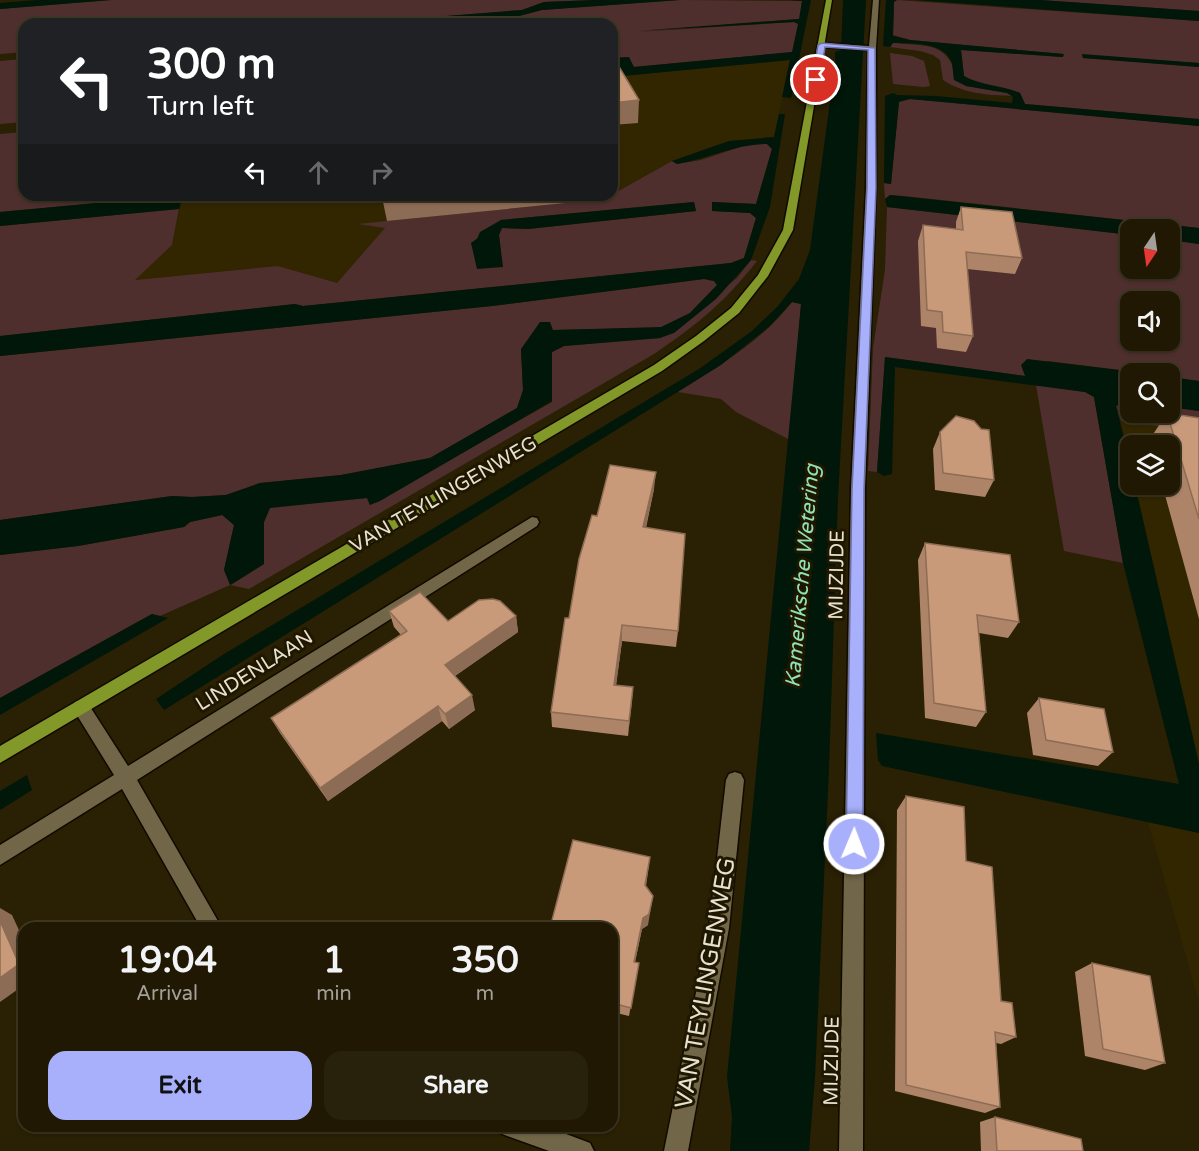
<!DOCTYPE html>
<style>
body{margin:0;font-family:"Varela Round",sans-serif;background:#28210c;color:#f1f3f6;height:100vh;display:flex;flex-direction:column;font-size:22px;white-space:nowrap}
*{box-sizing:border-box;margin:0}
p{font-size:20px;color:#a2a099}
.icon{flex:none;width:33px;height:33px;fill:none;stroke:currentColor;stroke-width:2;stroke-linecap:round;stroke-linejoin:round}
.map{position:relative;flex:1;overflow:hidden}
.drawer{position:absolute;left:18px;top:922px;width:600px;height:210px;display:flex;flex-direction:column;background:#201802;border-radius:18px;box-shadow:0 2px 4px #0004,0 0 0 2px #3d3724}
.drawer>*{flex:none}
.guide{position:absolute;left:18px;top:18px;width:600px;height:183px;border-radius:18px;box-shadow:0 2px 4px #0004,0 0 0 2px #3d3724;background:#202124;color:#fff;overflow:hidden}
.needle{width:39px;rotate:193deg}
.tools{position:absolute;left:1120px;top:219px;display:grid;gap:12px}
.tools a{display:grid;place-items:center;width:60px;height:60px;border-radius:12px;background:#201802;box-shadow:0 2px 4px #0004,0 0 0 2px #3d3724;font-size:30px}
.pin{position:absolute;display:grid;place-items:center;width:51px;height:51px;color:#fff;margin:-26px;border:3px solid #fff;border-radius:50%;box-shadow:0 2px 6px #0007}
.me{position:absolute;width:66px;margin:-33px;rotate:1deg;stroke-linejoin:round;filter:drop-shadow(0 0 4px #0008)}
.turn{display:flex;align-items:center;gap:21px;height:126px;padding:0 30px;font-size:27px}
.turn .icon{width:78px;height:78px;stroke-width:2.5}
.turn b{display:block;font-size:42px;line-height:51px}
.lanes{display:flex;align-items:center;height:57px;padding:0 30px;background:#0003;justify-content:center;gap:30px;direction:ltr}
.lanes .off{opacity:.35}
.eta{display:flex;justify-content:space-evenly;align-items:center;height:102px;text-align:center}
.eta b{font-size:36px;font-weight:700;line-height:42px}
.cta{display:flex;gap:12px;margin-top:auto;padding:12px 30px}
.cta a{flex:1;height:69px;border-radius:18px;background:#a8b0fc;color:#111;font-size:24px;font-weight:700;line-height:69px;text-align:center}
.cta a+a{background:#28210c;color:#f1f3f6}
.map>svg:first-child{display:block}
</style>
<div class="map">
<svg width="1199" height="1151" viewBox="0 0 1199 1151">
<rect width="100%" height="100%" fill="#2a2003"/>
<!-- built -->
<g fill="#322600">
<polygon points="790,60 774,137 729,141 672,161 612,194 612,77"/>
<polygon points="183,195 611,195 604,199 580,202 362,224 386,228 337,283 278,266 134,280 172,245"/>
<polygon points="1121,421 1199,432 1199,764 1135,485 1170,484 1170,446 1131,446 1131,467"/>
<polygon points="1148,822 1199,833 1199,1002"/>
</g>
<!-- green -->
<g fill="#4f2f2e" fill-rule="evenodd">
<polygon points="111,0 594,0 544,2 522,10 345,24 24,24 24,52 0,54 0,9"/>
<polygon points="680,0 802,1 800,19 636,32 794,22 799,23 793,52 633,67 629,57 612,58 612,24 436,24 519,16 542,10"/>
<polygon points="897,0 1199,21 1199,63 1082,55 1083,58 1199,67 1199,119 1025,104 1020,93 974,82 964,76 961,50 1062,57 1063,54 910,40 893,35 894,1"/>
<polygon points="1040,0 1199,0 1199,11"/>
<path d="M893,43C942,47 941,43 966,86L1007,93L1013,96C988,95 964,94 943,80L940,60L933,55L920,51L890,47Z"/>
<polygon points="890,53 912,56 924,61 930,86 924,87 893,84"/>
<polygon points="24,59 24,122 0,124 0,61"/>
<polygon points="910,99 1199,126 1199,228 904,196 890,195 885,199 884,183 891,184 899,101"/>
<polygon points="24,132 24,195 183,195 0,212 0,134"/>
<path d="M749,144H767L772,149L756,204L712,202V211L750,213L756,218L744,258L731,263L303,306L295,304L0,336V226L179,209L172,245L135,280L278,266L337,283L385,228L358,224L604,199L672,161L677,164L701,160ZM694,202L696,211L528,229L502,228L499,234L502,267L471,243L501,220Z"/>
<path d="M887,207L1131,235V268H1170V240L1199,244V381L1170,377V374L1144,373L1048,361L1025,376L885,357L877,472L868,471L873,348L885,270ZM1131,302H1170V340H1131Z"/>
<path d="M751,260L757,261C724,303 698,324 654,354L249,589L230,585L160,616L152,614L0,698V555L78,546L184,527L190,522L223,515L234,525L224,570L231,585L264,564V522L270,507L367,498L370,505L552,402V352L564,346L660,338L737,278Z"/>
<polygon points="704,279 714,281 717,285 690,313 661,328 553,330 521,349 523,390 517,408 430,458 341,475 260,483 226,495 192,497 172,496 0,520 0,356 492,306"/>
<path d="M792,302L801,304L790,440L736,412L721,399L678,392C719,366 762,341 792,302Z"/>
<polygon points="1036,385 1085,392 1094,397 1123,563 1064,551"/>
<polygon points="1127,401 1131,401 1131,412 1170,412 1170,407 1199,411 1199,432 1121,421 1116,405"/>
</g>
<!-- water -->
<g fill="#00170a">
<polygon points="37,0 111,0 0,9 0,3"/>
<polygon points="594,0 680,0 542,10 519,16 436,24 345,24 522,10 544,2"/>
<polygon points="790,0 811,0 791,98 782,97 790,60 612,77 612,58 629,57 634,67 792,52 798,24 794,22 636,31 799,19 802,1"/>
<polygon points="843,0 866,0 838,497 829,768 815,1077 809,1151 730,1151 732,1117 727,1077 801,304 792,302 770,326 721,365 164,710 156,699 224,654 699,369 752,331 778,306 799,279 810,250 831,94 836,83 835,52 841,50"/>
<path d="M886,0H897L894,2L893,36L910,40L1064,54L1063,57L961,50L964,76C982,86 1002,85 1020,93L1025,104L1199,119V126L910,99L899,102L891,184L884,183L885,96L893,93L897,95L936,96L1012,103L1013,97L1007,93L966,86L954,80C953,74 953,66 951,61C942,41 911,44 893,43L890,47L883,46Z"/>
<polygon points="915,0 1040,0 1199,11 1199,21"/>
<polygon points="1082,54 1199,63 1199,67 1083,58"/>
<path d="M779,114H785L770,207L751,260L716,299L674,333L660,338L564,346L552,352V401L380,501L370,505L367,498L270,508L264,522V564L230,585L224,570L234,525L222,515L190,522L184,527L78,546L0,555V520L172,496L192,497L226,495L260,483L341,475L430,458L517,408L523,390L521,349L540,322H550L553,330L661,327L690,313L717,285L714,281L704,279L492,306L0,356V336L295,304L303,306L731,263L744,258L756,218L750,213L712,211V202L756,204L772,149L767,144C736,144 707,159 677,164L672,161L729,141L774,137Z"/>
<polygon points="183,195 179,209 0,226 0,212"/>
<polygon points="890,195 1199,228 1199,244 1170,240 1170,230 1131,230 1131,235 887,207 885,199"/>
<polygon points="694,202 696,211 528,229 502,228 499,235 503,267 477,269 471,243 477,239 480,232 501,220"/>
<polygon points="885,357 1025,376 1021,365 1027,359 1144,373 1131,374 1131,401 1116,406 1131,467 1131,484 1135,485 1199,764 1199,833 882,766 878,760 876,733 1179,784 1123,563 1094,397 1085,392 895,367 892,474 884,476 877,472"/>
<polygon points="1170,377 1199,381 1199,411 1170,407"/>
<polygon points="152,614 168,618 0,715 0,698"/>
<polygon points="27,775 32,790 0,810 0,791"/>
</g>
<g fill="none" stroke-linecap="round" stroke-linejoin="round">
<defs>
<g id="minor">
<polygon points="873,0 879,0 876,48 876,188 865,489 863,1151 839,1151 851,489 866,188 868,50 822,47 818,45 822,43 869,46"/>
<polygon points="532,517 537,518 539,522 537,526 137,780 222,928 201,928 122,789 0,865 0,845 114,775 75,712 73,707 75,702 81,700 87,702 128,766"/>
<polygon points="735,772 741,774 744,780 729,928 688,1151 664,1151 709,928 726,780 729,774"/>
<polygon points="499,1126 545,1126 590,1143 594,1151 549,1151 502,1134"/>
</g>
<polygon id="major" points="826,0 832,0 793,230 768,276 739,313 704,341 662,371 0,763 0,746 654,365 696,336 731,308 758,275 783,230"/>
</defs>
<!-- minor casing -->
<use href="#minor" stroke="#110a00" stroke-width="3"/>
<!-- major casing -->
<use href="#major" stroke="#110a00" stroke-width="3"/>
<!-- minor -->
<use href="#minor" fill="#716748" fill-rule="evenodd"/>
<!-- major -->
<use href="#major" fill="#829829" fill-rule="evenodd"/>
</g>
<!-- wall -->
<g fill="#ad8468">
<polygon points="961,207 1022,258 1015,274 967,269 973,336 966,352 937,348 936,328 921,326 918,241 923,225 956,229 956,222"/>
<polygon points="1167,413 1199,418 1199,619 1162,484 1170,484 1170,446 1152,446 1150,439"/>
<polygon points="940,432 994,480 985,497 935,490 933,449"/>
<polygon points="654,489 646,528 678,631 676,647 622,641 616,685 633,687 628,736 552,727 551,712 597,516"/>
<polygon points="925,543 1019,622 1008,638 979,633 986,712 976,727 925,718 918,560"/>
<polygon points="389,611 448,621 516,616 518,632 455,676 475,710 449,729 442,721 328,801 280,733 271,718 401,635 394,627"/>
<polygon points="1039,698 1113,752 1098,766 1033,755 1027,713"/>
<polygon points="906,796 966,861 1001,1001 1016,1037 1001,1044 996,1043 1000,1107 985,1113 895,1091 897,810"/>
<polygon points="650,857 646,886 648,925 642,929 635,962 639,963 629,1016 612,1012 612,928"/>
<polygon points="1092,963 1165,1063 1145,1070 1085,1056 1075,972"/>
<polygon points="995,1117 1083,1151 981,1151 980,1122"/>
</g>
<!-- shaded-wall -->
<g fill="#8d6c55">
<polygon points="639,100 638,123 612,125 612,103"/>
<polygon points="405,195 576,195 576,202 387,221 382,197"/>
<polygon points="656,472 654,489 642,544 643,527"/>
<polygon points="516,616 518,632 449,680 445,665"/>
<polygon points="622,625 622,641 614,701 614,685"/>
<polygon points="633,687 632,702 628,736 629,721"/>
<polygon points="472,695 475,710 449,729 445,714"/>
<polygon points="438,706 442,721 328,801 320,788"/>
<polygon points="653,896 648,925 642,929 633,972 643,918"/>
<polygon points="0,908 12,915 24,941 24,985 0,1002"/>
</g>
<!-- building -->
<g fill="#c99a79" stroke="#8d6c55" stroke-width="1.5">
<polygon points="618,65 639,100 612,103 612,66"/>
<polygon points="381,195 405,195 382,197"/>
<polygon points="961,207 1012,212 1022,258 966,252 973,336 943,332 942,312 927,310 923,225 963,230"/>
<polygon points="1167,413 1199,418 1199,519"/>
<polygon points="956,416 974,421 981,429 989,430 994,480 943,473 940,432"/>
<polygon points="610,465 656,472 643,527 685,534 678,631 622,625 614,685 633,687 629,721 551,712 565,618 569,618 579,559 592,515 597,516"/>
<polygon points="925,543 1010,555 1019,622 977,615 986,712 934,703"/>
<polygon points="420,592 448,621 479,600 493,599 500,601 516,616 445,665 472,695 445,714 438,706 320,788 271,718 407,631 389,611"/>
<polygon points="1039,698 1104,709 1113,752 1046,740"/>
<polygon points="906,796 964,807 966,861 992,867 1001,1001 1012,1003 1016,1037 995,1032 1000,1107 906,1085"/>
<polygon points="573,840 650,857 645,885 653,896 649,914 643,918 634,962 639,963 631,1008 612,1003 612,928 550,928"/>
<polygon points="0,921 19,964 0,978"/>
<polygon points="1092,963 1150,976 1165,1063 1103,1049"/>
<polygon points="995,1117 1081,1139 1083,1151 997,1151"/>
</g>
<!-- route -->
<polygon fill="#a8b0fc" stroke="#6d72a4" stroke-width="1.5" points="822,43 875,48 876,188 864,489 863,844 860,850 854,852 848,850 846,844 852,489 867,188 868,50 825,47 820,80 816,83 812,80 818,45"/>
<g text-anchor="middle" stroke-width="6" stroke-linejoin="round" paint-order="stroke">
<!-- street labels -->
<g font-size="20" fill="#e7e1d0" stroke="#201700">
<text transform="translate(443 494) rotate(-30)" y="7">VAN TEYLINGENWEG</text>
<text transform="translate(836 575) rotate(-89)" y="7">MIJZIJDE</text>
<text transform="translate(254 670) rotate(-32)" y="7">LINDENLAAN</text>
<text transform="translate(831 1061) rotate(-89)" y="7">MIJZIJDE</text>
</g>
<!-- water labels -->
<g font-size="21" font-style="italic" fill="#90e2b5" stroke="#201700">
<text transform="translate(802 576) rotate(-85)" y="7">Kameriksche Wetering</text>
</g>
<!-- near-street labels -->
<g font-size="24" fill="#e7e1d0" stroke="#201700">
<text transform="translate(705 983) rotate(-80)" y="8">VAN TEYLINGENWEG</text>
</g>
</g>
</svg>
<div class="tools">
<a><svg class="needle" viewBox="-14 -14 28 28"><path d="M0-13l5 13h-10z" fill="#e53935"/><path d="M0 13l5-13h-10z" fill="#a2a099"/></svg></a>
<a><svg class="icon" aria-label="sound" viewBox="0 0 24 24"><path d="M4 9h4l5-4v14l-5-4H4zM17 9q2 3 0 6"/></svg></a>
<a><svg class="icon" aria-label="search" viewBox="0 0 24 24"><circle cx="10" cy="10" r="6"/><path d="M15 15l6 6"/></svg></a>
<a><svg class="icon" aria-label="layers" viewBox="0 0 24 24"><path d="M12 4l9 5-9 5-9-5zM3 14l9 5 9-5"/></svg></a>
</div>
<div class="pin" style="left:816px;top:80px;background:#d93025"><svg class="icon" aria-label="arrive" viewBox="0 0 24 24"><path d="M6 21V4h12l-3 4 3 4H6"/></svg></div>
<svg class="me" style="left:854px;top:844px" viewBox="-20 -20 40 40"><circle r="17" fill="#a8b0fc" stroke="#fff" stroke-width="3"/><path d="M0-11L8 9 0 5-8 9z" fill="#fff"/></svg>
<div class="guide">
<div class="turn"><svg class="icon" aria-label="left" viewBox="0 0 24 24"><path d="M17 20v-9H6M10 6l-5 5 5 5"/></svg><div><b>300 m</b>Turn left</div></div>
<div class="lanes"><svg class="icon" aria-label="left" viewBox="0 0 24 24"><path d="M17 20v-9H6M10 6l-5 5 5 5"/></svg><svg class="icon off" aria-label="ahead" viewBox="0 0 24 24"><path d="M12 20V5M6 11l6-6 6 6"/></svg><svg class="icon off" aria-label="right" viewBox="0 0 24 24"><path d="M7 20v-9h11M14 6l5 5-5 5"/></svg></div>
</div>
<section class="drawer">
<div class="eta">
<div><b>19:04</b><p>Arrival</p></div>
<div><b>1</b><p>min</p></div>
<div><b>350</b><p>m</p></div>
</div>
<div class="cta"><a>Exit</a><a>Share</a></div>
</section>
</div>
